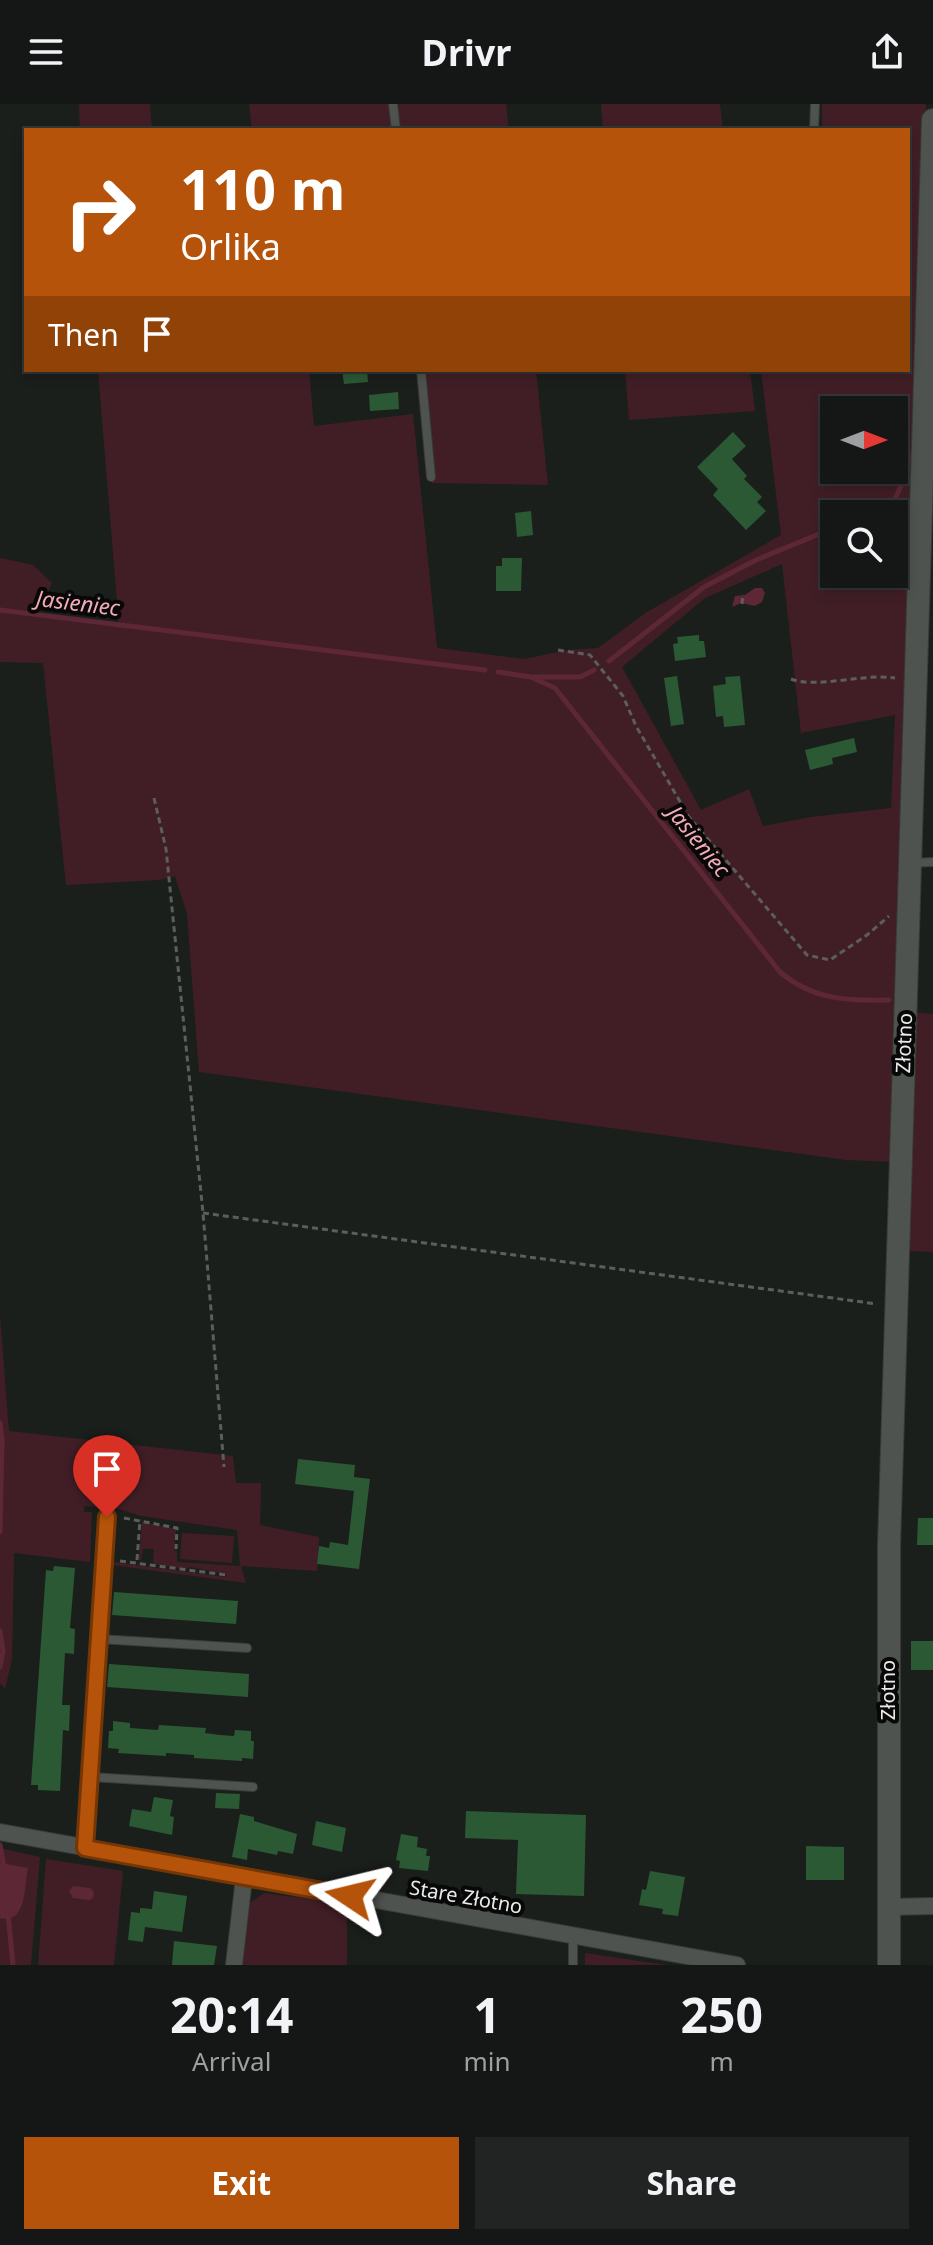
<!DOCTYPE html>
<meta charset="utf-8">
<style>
body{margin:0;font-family:"Noto Sans",sans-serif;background:#212422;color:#f1f3f6;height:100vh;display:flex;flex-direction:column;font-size:30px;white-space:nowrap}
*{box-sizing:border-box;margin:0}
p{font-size:26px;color:#9d9fa0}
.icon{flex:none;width:44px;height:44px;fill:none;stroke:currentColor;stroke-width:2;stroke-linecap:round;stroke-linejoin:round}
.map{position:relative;height:1861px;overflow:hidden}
.sheet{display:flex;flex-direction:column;background:#141715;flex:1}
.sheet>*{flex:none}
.banner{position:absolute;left:24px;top:24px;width:886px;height:244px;border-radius:0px;box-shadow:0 4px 12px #0003,0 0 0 2px #333634;background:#b45309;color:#fff;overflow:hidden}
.needle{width:52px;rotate:90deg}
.tools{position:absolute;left:820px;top:292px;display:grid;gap:16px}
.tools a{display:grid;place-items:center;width:88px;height:88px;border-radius:0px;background:#141715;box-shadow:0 4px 12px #0003,0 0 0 2px #333634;font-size:40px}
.pin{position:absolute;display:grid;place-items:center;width:68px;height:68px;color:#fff;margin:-82px -34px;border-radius:50% 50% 50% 0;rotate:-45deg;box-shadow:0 0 8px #0007}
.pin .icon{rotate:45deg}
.me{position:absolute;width:88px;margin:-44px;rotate:280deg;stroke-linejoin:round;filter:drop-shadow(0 0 6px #0008)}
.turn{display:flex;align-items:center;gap:28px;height:168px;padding:0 24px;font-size:36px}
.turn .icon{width:104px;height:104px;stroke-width:2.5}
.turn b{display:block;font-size:56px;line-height:68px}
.then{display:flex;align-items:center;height:76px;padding:0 24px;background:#0003;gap:16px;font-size:30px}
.eta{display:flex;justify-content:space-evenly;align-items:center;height:136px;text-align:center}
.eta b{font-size:48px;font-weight:700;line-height:56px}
.primary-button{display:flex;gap:16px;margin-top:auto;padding:16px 24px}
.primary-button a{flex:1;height:92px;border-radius:0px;background:#b45309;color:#fff;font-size:32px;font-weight:700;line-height:92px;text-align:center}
.primary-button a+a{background:#212422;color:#f1f3f6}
header{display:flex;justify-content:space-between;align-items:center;height:104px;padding:0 24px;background:#141715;font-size:36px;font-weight:700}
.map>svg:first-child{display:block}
</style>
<header><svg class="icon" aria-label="menu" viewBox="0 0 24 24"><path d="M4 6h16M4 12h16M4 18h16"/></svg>Drivr<svg class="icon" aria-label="share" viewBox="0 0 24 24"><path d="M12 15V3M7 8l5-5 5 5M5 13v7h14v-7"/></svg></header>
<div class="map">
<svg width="933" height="1861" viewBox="0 0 933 1861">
<rect width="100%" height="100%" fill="#1b1f1c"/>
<!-- green -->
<g fill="#411e26" fill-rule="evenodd">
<polygon points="79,0 150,0 152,26 80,26"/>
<polygon points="249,0 506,0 509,26 252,26"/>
<polygon points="601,0 720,0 723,26 603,26"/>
<path d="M822,0H926L893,1058L846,1056L199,968L187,810L175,772L159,776L66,781L43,559L0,558V454L33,461L52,479L38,511L119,521L98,266H309L314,322L413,310L437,544L525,555L567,546L598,544L647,508L781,431L761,266H908V26H822ZM834,306H894V366H834ZM834,410H894V470H834ZM782,460L801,629L895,611L891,704L811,713L763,722L749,685L701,706L622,563L705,494Z"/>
<polygon points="421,266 536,266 548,381 432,379"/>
<polygon points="625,266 750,266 755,307 629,316"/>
<polygon points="912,908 933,910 933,1148 906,1147"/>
<polygon points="0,1212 9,1327 233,1352 236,1379 261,1379 260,1421 319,1433 317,1467 241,1462 246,1479 112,1461 113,1458 226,1473 226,1470 191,1463 186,1465 153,1460 154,1445 143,1445 141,1456 139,1456 142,1418 176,1425 174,1446 177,1447 177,1458 240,1462 237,1426 141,1412 116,1404 84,1402 84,1408 92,1408 90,1458 14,1449 12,1555 5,1585 0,1579"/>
<polygon points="182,1429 234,1432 232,1459 180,1455"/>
<polygon points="0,1744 40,1753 31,1861 0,1861"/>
<polygon points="46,1755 123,1767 114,1861 38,1861"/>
<polygon points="264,1789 347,1800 347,1861 243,1861 250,1799"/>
<polygon points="585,1849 666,1861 585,1861"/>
</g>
<!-- water -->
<g fill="#5d2735">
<polygon points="755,484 762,484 765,489 762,498 755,502 741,499 732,503 735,492 745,491"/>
<path d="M0,1759L28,1764C24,1782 27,1821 0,1814Z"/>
<polygon points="73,1782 90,1784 94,1788 93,1794 89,1796 73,1794 69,1787"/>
</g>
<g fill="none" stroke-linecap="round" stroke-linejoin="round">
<!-- stream -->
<g stroke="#5d2735" stroke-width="5">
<polyline points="865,410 894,397 901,382 909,352"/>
<polyline points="0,506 485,566"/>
<polyline points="609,557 704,483 756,456 834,424"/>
<path d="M498,568L531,573L555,584L780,868C813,896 848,897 889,896"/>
<polyline points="533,573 580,573 594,566"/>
<polyline points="0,1319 2,1337 0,1428"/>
<polyline points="0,1527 3,1547 0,1563"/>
<polyline points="0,1741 4,1764"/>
<polyline points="8,1810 13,1861"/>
</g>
</g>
<!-- building -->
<g fill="#2b5933">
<polygon points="342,266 367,266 368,278 344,280"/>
<polygon points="398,288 399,305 370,307 369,291"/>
<polygon points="733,328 746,342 732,355 747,372 744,375 762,393 757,398 766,407 746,426 713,391 718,385 697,363"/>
<polygon points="531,407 533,431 517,433 515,409"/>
<polygon points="502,454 522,454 521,487 496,487 496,462 502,462"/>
<polygon points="699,531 699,537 704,537 706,553 675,557 673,540 678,539 677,533"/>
<polygon points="677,572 684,620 671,622 664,574"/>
<polygon points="740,572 745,621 724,623 723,612 716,613 713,582 726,580 725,573"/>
<polygon points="854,634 857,648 832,654 833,660 810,666 805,646"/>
<polygon points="298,1355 355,1361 354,1373 370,1375 359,1465 317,1460 319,1442 329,1444 330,1438 348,1441 354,1387 295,1380"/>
<polygon points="918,1414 933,1414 933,1441 917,1441"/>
<polygon points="54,1462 75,1464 70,1524 75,1525 74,1550 65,1549 62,1601 70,1601 69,1627 63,1626 60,1687 38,1686 38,1681 31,1681 46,1466 53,1467"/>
<polygon points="114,1488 238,1497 236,1520 112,1511"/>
<rect x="911" y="1537" width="22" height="29"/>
<polygon points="109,1560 249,1570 248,1593 107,1583"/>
<polygon points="113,1617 130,1619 130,1624 158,1626 159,1621 206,1624 205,1629 220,1631 234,1632 235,1626 251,1627 251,1637 254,1637 253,1655 242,1654 242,1657 194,1654 194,1651 166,1649 166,1652 118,1649 119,1645 108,1644 109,1627 113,1627"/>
<polygon points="216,1689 240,1690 239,1705 215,1704"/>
<polygon points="154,1693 173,1696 170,1712 174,1713 172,1731 129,1722 132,1705 151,1708"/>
<polygon points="466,1707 586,1711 584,1792 516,1790 518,1736 465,1734"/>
<polygon points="240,1710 254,1713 254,1717 297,1730 293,1750 278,1747 277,1751 248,1745 247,1756 232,1753"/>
<polygon points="316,1717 346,1724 342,1748 312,1741"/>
<polygon points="401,1730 418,1733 417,1743 427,1745 426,1752 430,1752 428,1767 399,1764 400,1757 396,1756"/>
<polygon points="806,1742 844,1743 844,1776 806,1776"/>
<polygon points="650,1767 685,1773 678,1812 662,1810 663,1805 639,1801 642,1785 646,1786"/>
<polygon points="154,1787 187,1792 182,1828 145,1823 143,1838 128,1836 131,1808 140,1809 140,1804 152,1805"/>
<polygon points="174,1837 217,1842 214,1861 172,1861"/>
</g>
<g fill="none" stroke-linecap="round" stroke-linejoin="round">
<defs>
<g id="lane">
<polyline points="393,0 396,26"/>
<polyline points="814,26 815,0"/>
<polyline points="421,266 431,373"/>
<polyline points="910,759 933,758"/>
<polyline points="99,1535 247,1544"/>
<polyline points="91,1673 253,1683"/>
<polyline points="573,1832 573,1861"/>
</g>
<g id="street">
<polyline points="0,1728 737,1861"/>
<polyline points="85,1744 107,1413"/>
<polyline points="888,1803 933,1802"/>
<polyline points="234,1861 244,1774"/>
</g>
<polyline id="secondary" points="889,1861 889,1442 933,16"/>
</defs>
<!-- lane casing -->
<use href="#lane" stroke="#383b38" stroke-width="10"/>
<!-- street casing -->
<use href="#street" stroke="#383b38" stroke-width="18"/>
<!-- secondary casing -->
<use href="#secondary" stroke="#383b38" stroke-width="24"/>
<!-- path -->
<g stroke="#5b5e5c" stroke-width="3" stroke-dasharray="6 4" stroke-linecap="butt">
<polyline points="742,500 743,490"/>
<polyline points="558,546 590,551 623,592 636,622 689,713 807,851 830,856 867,831 889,812"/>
<path d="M791,575C817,585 863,569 895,574"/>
<polyline points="154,694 166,745 203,1109 224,1363"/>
<polyline points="203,1109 877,1200"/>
<polyline points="124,1414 177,1424 176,1445"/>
<polyline points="137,1456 140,1416"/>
<polyline points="120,1457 226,1471"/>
</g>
<!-- lane -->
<use href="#lane" stroke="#4e534f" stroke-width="8"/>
<!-- street -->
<use href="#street" stroke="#4e534f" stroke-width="16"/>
<!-- secondary -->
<use href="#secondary" stroke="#4e534f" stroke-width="22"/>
</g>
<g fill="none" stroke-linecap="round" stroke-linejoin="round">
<defs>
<polyline id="route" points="107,1413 85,1744 350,1792"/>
</defs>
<!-- route casing -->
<use href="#route" stroke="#753606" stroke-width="20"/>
<!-- route -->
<use href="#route" stroke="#b45309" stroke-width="14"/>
</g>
<g text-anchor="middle" stroke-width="8" stroke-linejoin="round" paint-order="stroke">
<!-- street labels -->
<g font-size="20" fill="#e9ebe9" stroke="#070807">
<text transform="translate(904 939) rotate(-88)" y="7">Złotno</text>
<text transform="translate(888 1586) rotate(-90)" y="7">Złotno</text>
<text transform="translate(466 1793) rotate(10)" y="7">Stare Złotno</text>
</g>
<!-- water labels -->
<g font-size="22" font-style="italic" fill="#f4abb9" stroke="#070807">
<text transform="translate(78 499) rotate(7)" y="8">Jasieniec</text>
<text transform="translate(699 737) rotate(51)" y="8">Jasieniec</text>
</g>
</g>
</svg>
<div class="tools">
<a><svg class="needle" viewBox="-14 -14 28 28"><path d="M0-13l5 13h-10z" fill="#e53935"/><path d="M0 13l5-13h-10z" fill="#9d9fa0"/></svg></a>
<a><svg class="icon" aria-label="search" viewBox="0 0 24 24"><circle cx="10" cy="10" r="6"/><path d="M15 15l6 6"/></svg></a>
</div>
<div class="pin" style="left:107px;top:1413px;background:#d93025"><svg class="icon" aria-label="arrive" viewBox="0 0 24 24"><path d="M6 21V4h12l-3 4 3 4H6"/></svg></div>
<svg class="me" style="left:350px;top:1792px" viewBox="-20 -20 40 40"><path d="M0-17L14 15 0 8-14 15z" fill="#b45309" stroke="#fff" stroke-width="4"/></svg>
<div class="banner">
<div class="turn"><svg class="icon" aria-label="right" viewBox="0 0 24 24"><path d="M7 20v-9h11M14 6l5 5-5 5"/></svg><div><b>110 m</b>Orlika</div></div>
<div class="then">Then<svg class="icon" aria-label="arrive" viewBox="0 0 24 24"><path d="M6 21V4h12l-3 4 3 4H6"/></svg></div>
</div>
</div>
<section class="sheet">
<div class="eta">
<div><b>20:14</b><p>Arrival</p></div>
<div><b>1</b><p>min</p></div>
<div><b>250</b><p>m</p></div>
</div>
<div class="primary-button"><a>Exit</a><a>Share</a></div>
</section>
